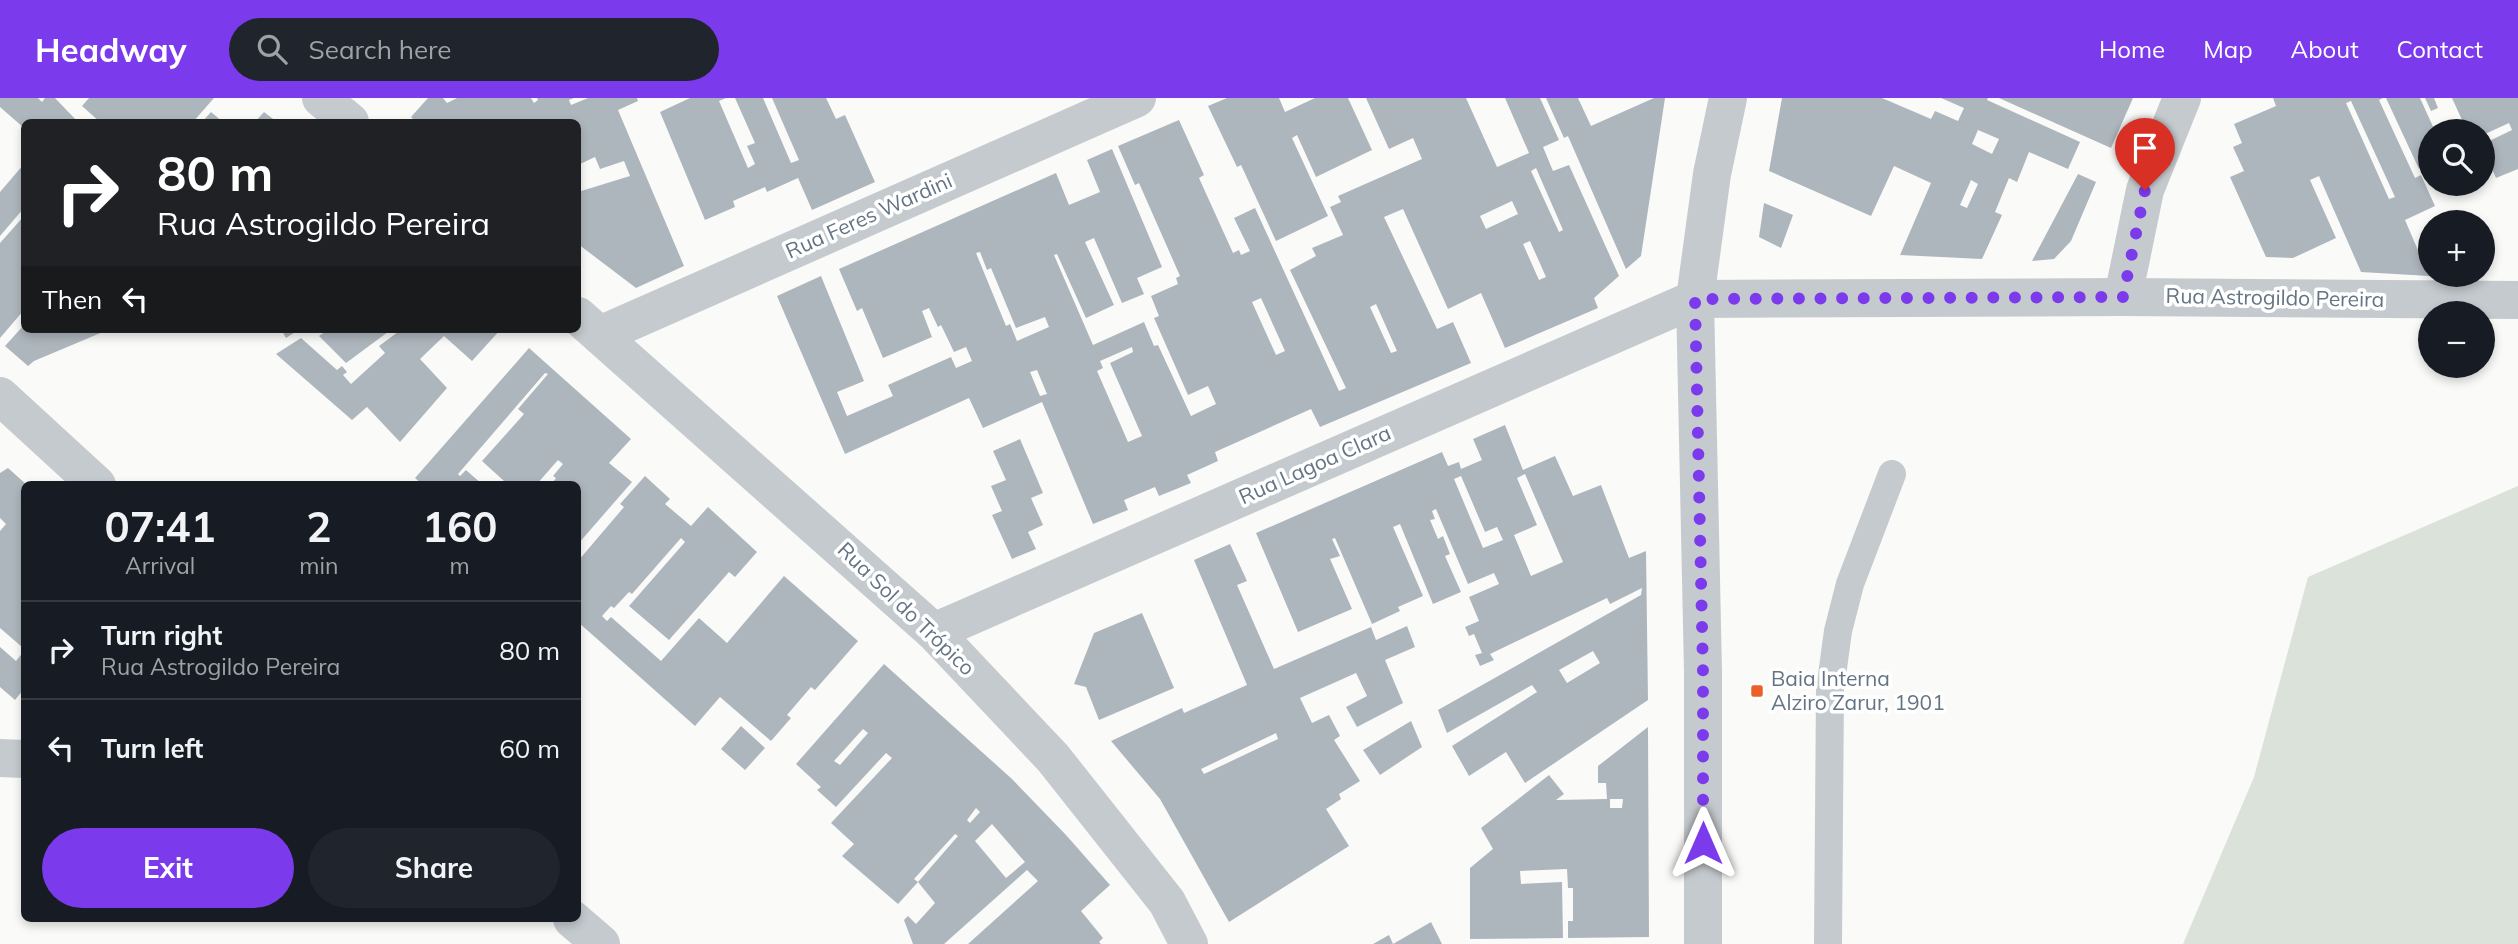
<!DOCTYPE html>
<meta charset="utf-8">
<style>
body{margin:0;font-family:Mulish,sans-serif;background:#20242c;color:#f1f3f6;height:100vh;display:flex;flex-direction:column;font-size:26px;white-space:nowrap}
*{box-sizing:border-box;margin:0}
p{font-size:23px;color:#9ea1a6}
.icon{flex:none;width:38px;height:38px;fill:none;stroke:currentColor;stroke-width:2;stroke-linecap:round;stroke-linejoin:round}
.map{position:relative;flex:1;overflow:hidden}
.panel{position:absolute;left:21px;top:383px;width:560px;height:441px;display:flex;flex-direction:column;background:#171b24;border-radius:10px;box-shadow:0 4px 10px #0003}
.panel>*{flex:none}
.hud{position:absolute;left:21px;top:21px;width:560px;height:214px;border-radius:10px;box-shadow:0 4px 10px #0003;background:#202124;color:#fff;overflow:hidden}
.fabs{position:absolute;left:2418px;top:21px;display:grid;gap:14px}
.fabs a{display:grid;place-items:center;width:77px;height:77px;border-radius:50%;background:#171b24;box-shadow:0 4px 10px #0003;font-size:35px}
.pin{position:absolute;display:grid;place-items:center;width:60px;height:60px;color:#fff;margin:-72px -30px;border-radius:50% 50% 50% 0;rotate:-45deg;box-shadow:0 0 7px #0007}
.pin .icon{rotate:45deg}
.me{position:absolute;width:77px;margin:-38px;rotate:0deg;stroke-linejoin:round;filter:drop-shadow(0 0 5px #0008)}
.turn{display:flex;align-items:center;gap:24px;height:147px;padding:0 21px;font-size:32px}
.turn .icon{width:91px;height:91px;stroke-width:2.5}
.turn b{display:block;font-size:49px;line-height:60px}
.then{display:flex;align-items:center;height:66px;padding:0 21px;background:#0003;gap:14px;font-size:26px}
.eta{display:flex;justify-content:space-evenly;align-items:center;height:119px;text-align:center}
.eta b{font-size:42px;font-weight:700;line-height:49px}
.primary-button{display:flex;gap:14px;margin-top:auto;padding:14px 21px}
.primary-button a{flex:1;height:80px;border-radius:42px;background:#7c3aed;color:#fff;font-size:28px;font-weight:700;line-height:80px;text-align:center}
.primary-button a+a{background:#20242c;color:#f1f3f6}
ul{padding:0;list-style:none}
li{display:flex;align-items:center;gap:21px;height:98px;padding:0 21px;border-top:2px solid #363941}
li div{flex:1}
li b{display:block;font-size:26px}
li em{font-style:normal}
header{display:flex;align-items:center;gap:42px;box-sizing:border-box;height:98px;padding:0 35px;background:#7c3aed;color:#fff}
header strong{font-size:33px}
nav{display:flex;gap:38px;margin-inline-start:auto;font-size:24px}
.search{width:490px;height:63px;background:#20242c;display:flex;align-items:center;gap:18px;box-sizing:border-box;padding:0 24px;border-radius:38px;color:#9ea1a6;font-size:26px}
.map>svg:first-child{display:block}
</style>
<header>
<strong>Headway</strong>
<div class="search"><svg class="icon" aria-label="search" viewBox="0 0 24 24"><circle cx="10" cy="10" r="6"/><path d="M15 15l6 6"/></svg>Search here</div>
<nav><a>Home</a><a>Map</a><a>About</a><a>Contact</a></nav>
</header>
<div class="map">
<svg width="2518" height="846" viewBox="0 0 2518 846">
<rect width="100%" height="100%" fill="#fafaf8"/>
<!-- green -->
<polygon fill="#dbe2d9" points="2518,388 2518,846 2183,846 2254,679 2308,479"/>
<!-- building -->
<g fill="#aeb6bd" fill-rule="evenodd">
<polygon points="0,0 38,0 42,4 45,0 55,0 78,24 24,24 24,30 0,9"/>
<polygon points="89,0 214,0 193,24 100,24 82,8"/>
<polygon points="428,0 443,0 447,5 457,0 531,0 534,5 538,2 537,0 574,0 569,2 571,7 588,0 637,0 638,3 618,12 684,168 636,190 578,146 578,94 630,78 624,63 600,71 595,59 578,67 578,24 416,24 411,19"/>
<polygon points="690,0 726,0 719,3 748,70 755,66 747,48 755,45 735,0 763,0 791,65 799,62 772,0 826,0 836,21 845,17 875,84 812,112 798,80 767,94 765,89 733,103 735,109 705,122 660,14"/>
<polygon points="1227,0 1279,0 1285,14 1315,0 1348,0 1372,52 1316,79 1297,37 1292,40 1328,118 1276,143 1241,67 1237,69 1208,8"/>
<path d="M1366,0H1466L1497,69L1529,55L1505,0H1540L1559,42L1543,49L1553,73L1569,67L1619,178L1594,200L1598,210L1505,250L1481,195L1448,211L1403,111L1384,119L1437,231L1453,224L1471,265L1320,329L1311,311L1215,354L1218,363L1187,377L1191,385L1159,398L1155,389L1124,402L1128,412L1093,426L1042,304L983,330L969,300L845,356L777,198L821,178L864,283L837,294L847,318L893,298L888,287L951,259L956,270L972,263L966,249L954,254L941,227L938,229L929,210L922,213L932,239L883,260L862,210L857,213L839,171L1056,75L1069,107L1100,94L1087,62L1112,51L1162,169L1137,180L1144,196L1122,205L1094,140L1085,144L1114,207L1086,220L1057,156L1054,157L1093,247L1144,224L1154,248L1158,247L1191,318L1216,306L1208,288L1188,297L1154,220L1159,218L1151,198L1178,186L1176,180L1180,178L1139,85L1135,87L1118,48L1179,22L1204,77L1199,80L1233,155L1239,152L1241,157L1250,153L1234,120L1255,110L1339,293L1346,290L1290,172L1316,158L1312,150L1343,137L1330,109L1341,104L1338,98L1422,61L1413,40L1389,51ZM1536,70L1563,132L1559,134L1531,73ZM1512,103L1518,116L1486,131L1480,118ZM1530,143L1546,179L1539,182L1523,146ZM980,154L987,172L991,170L1016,230L1045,219L1049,229L1017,243L1010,226L1006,228L976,155ZM1261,200L1285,253L1276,257L1252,204ZM1376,206L1397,253L1391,255L1370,209ZM1132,249L1133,254L1110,265L1142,338L1128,344L1097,273L1103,270L1100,263ZM1037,272L1047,296L1040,298L1030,274Z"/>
<polygon points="1546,0 1578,0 1591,28 1654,0 1665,0 1641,158 1626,171 1568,38 1564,40"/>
<path d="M1782,0H1882L1931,21L1935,13L1958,23L1964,10L1941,0H1988L1987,2L2080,44L2068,71L2029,54L2017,84L2009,80L1995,114L2002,117L1982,161L1900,157L1931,85L1894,68L1871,118L1769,73ZM1978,32L1999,41L1992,56L1972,46ZM1971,82L1978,86L1967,110L1960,107Z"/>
<polygon points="1999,0 2133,0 2111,50"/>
<path d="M2273,0H2383L2379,2L2415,80L2421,77L2435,108L2405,122L2429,178L2361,174L2319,78L2310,82L2336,140L2293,160L2266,159L2230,79L2244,73L2233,49L2242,45L2234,26L2276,8ZM2351,3L2395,99L2389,101L2346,5Z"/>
<polygon points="2386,0 2420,0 2435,33 2431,33 2431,65 2419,71"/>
<polygon points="2425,0 2434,0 2438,10 2431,13"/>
<polygon points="2452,0 2518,0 2518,71 2496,80 2483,51 2483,46 2512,32 2509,25 2483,37 2483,33 2467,33"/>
<polygon points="211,14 223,24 202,24"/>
<polygon points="264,14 277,24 255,24"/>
<polygon points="24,66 24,110 0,138 0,94"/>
<polygon points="2078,76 2096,84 2071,143 2054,161 2032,163"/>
<polygon points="1764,105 1793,117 1781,150 1759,139"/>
<polygon points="24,118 24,212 0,240 0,145"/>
<polygon points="24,227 24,231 110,231 34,263 28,268 5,248"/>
<polygon points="281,231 300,231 286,240"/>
<polygon points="329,231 392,231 346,265 319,238"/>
<polygon points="402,231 501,231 472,263 444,238 420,261 447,290 400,344 367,309 352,322 276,256 301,240 337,272 342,268 347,274 343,277 351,286 385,255 379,248"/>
<polygon points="529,250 631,341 609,365 632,384 578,446 578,387 551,387 556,380 553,378 563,366 558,362 536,387 501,387 504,383 482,363 524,316 518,311 548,276 545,275 458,376 460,378 466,372 483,387 423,387 415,380"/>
<path d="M1505,327L1523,372L1555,358L1573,398L1601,387L1629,460L1646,453L1648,602L1525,685L1506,654L1469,678L1452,648L1537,594L1532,587L1447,635L1438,612L1641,497L1642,490L1610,506L1607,500L1490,556L1494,562L1480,568L1475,557L1482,555L1474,536L1469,538L1465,529L1479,523L1469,499L1499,486L1494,475L1468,486L1436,411L1432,413L1435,421L1430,422L1438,441L1443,438L1450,456L1445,458L1461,494L1433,506L1400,426L1393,429L1423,498L1398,509L1400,513L1372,526L1335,440L1332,441L1340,458L1330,461L1352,511L1298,534L1256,435L1442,354L1448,368L1459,364L1461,371L1482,362L1473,341ZM1525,376L1563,464L1531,478L1514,437L1537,427L1517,380ZM1461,378L1485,434L1497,429L1503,442L1483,450L1454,381ZM1593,553L1600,565L1567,585L1559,572Z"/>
<polygon points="1020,341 1043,395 1031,400 1043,427 1028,434 1036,451 1012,461 992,417 1002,413 991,388 1006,382 993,353"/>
<polygon points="8,370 27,387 24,387 24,546 22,549 0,530 0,433 6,426 0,420 0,375"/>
<polygon points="645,378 670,401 665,406 691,428 708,409 757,454 735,479 729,474 669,542 629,508 685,444 681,440 632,496 629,494 614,510 611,508 602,518 607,523 611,519 661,563 699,520 727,545 784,478 858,543 815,592 811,589 787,617 791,620 771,643 720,599 695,628 578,524 578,463 624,409 620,406"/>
<path d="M1230,446L1247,483L1237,487L1274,571L1371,529L1376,542L1407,528L1415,549L1385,562L1403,605L1357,629L1346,609L1367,598L1356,575L1300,600L1312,625L1329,617L1340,638L1334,642L1360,683L1339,696L1341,701L1326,711L1349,748L1229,824L1160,701L1111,643L1182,610L1184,615L1247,587L1194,462ZM1276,635L1278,641L1204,676L1201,671Z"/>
<polygon points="1142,515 1174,590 1099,622 1086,589 1074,586 1094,535"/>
<polygon points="0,549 16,563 24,553 24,591 15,602 0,589"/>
<path d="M884,566L1012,681L1066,737L1110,787L1081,813L1103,840L1099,844L1101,846H968L1038,783L1027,772L944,846H913L904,822L908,818L916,826L935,805L918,784L958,738L955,736L914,781L918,784L898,806L842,758L854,746L831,725L892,660L886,655L836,709L817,692L821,689L796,666ZM863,631L868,635L840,667L834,663ZM976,710L980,714L970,725L967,722ZM992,726L1025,764L1006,780L975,743Z"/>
<polygon points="1411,623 1422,649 1380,677 1363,652"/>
<polygon points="741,628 765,650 745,672 721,651"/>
<path d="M1648,629L1649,839L1568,840V823H1573V790H1568L1567,771L1520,773L1521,786L1562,784L1563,840L1470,841V770L1493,751L1481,730L1549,677L1564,696L1556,702L1607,701L1606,685H1598V668ZM1610,701H1623L1622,710H1610Z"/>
<polygon points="1431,824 1442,846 1373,846 1389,837 1393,846"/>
</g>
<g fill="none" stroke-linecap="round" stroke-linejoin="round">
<!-- service -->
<polyline stroke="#c5cace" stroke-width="28" points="1828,846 1830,592 1838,533 1850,486 1892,376"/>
<!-- minor -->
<g stroke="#c5cace" stroke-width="38">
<polyline points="321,0 350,24"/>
<polyline points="2123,199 2145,92 2182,0"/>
<polyline points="578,218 934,534 1053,660 1167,804 1189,846"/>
<polyline points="600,237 1137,0"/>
<polyline points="0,298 97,387"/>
<polyline points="934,534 1695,201 2123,199 2518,202"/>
<polyline points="0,660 24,661"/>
<polyline points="572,821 601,846"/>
</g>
<!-- tertiary -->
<polyline stroke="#c5cace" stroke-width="38" points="1703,846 1703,574 1695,201 1712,76 1728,0"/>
</g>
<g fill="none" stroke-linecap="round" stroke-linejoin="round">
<!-- route -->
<polyline stroke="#7c3aed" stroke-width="12" stroke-dasharray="0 21.6" points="1703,745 1703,574 1695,201 2123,199 2145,92"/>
</g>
<!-- markers -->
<rect fill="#e96029" stroke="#fff" stroke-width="2.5" x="1750" y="586" width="14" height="14" rx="3.5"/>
<g text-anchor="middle" stroke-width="7" stroke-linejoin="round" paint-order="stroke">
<!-- street labels -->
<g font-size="21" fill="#647484" stroke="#fff">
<text transform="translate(869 118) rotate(-24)" y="7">Rua Feres Wardini</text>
<text transform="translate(2275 200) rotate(1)" y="7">Rua Astrogildo Pereira</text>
<text transform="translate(1315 367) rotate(-24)" y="7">Rua Lagoa Clara</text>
<text transform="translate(906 511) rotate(44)" y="7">Rua Sol do Trópico</text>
</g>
<!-- poi labels -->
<g font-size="21" fill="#647484" stroke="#fff" text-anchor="start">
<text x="1771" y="588">Baia Interna<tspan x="1771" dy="24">Alziro Zarur, 1901</tspan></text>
</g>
</g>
</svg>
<div class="fabs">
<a><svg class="icon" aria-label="search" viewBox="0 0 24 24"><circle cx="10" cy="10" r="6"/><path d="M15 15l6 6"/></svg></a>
<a>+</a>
<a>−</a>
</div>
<div class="pin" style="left:2145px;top:92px;background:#d93025"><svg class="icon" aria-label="arrive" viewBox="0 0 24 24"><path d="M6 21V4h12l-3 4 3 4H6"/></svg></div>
<svg class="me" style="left:1703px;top:745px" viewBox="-20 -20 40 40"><path d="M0-17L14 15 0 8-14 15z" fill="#7c3aed" stroke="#fff" stroke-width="4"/></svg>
<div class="hud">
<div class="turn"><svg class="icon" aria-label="right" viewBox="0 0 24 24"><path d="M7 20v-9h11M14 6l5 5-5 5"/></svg><div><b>80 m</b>Rua Astrogildo Pereira</div></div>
<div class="then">Then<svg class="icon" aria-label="left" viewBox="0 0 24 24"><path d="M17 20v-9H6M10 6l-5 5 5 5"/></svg></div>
</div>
<section class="panel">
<div class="eta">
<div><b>07:41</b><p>Arrival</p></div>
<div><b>2</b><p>min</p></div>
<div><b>160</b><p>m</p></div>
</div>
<ul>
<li><svg class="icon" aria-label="right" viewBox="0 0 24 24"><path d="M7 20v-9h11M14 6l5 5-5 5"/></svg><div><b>Turn right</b><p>Rua Astrogildo Pereira</p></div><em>80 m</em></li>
<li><svg class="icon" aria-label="left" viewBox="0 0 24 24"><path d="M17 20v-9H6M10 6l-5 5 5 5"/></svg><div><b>Turn left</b></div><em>60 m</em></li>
</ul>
<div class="primary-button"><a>Exit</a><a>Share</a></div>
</section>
</div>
